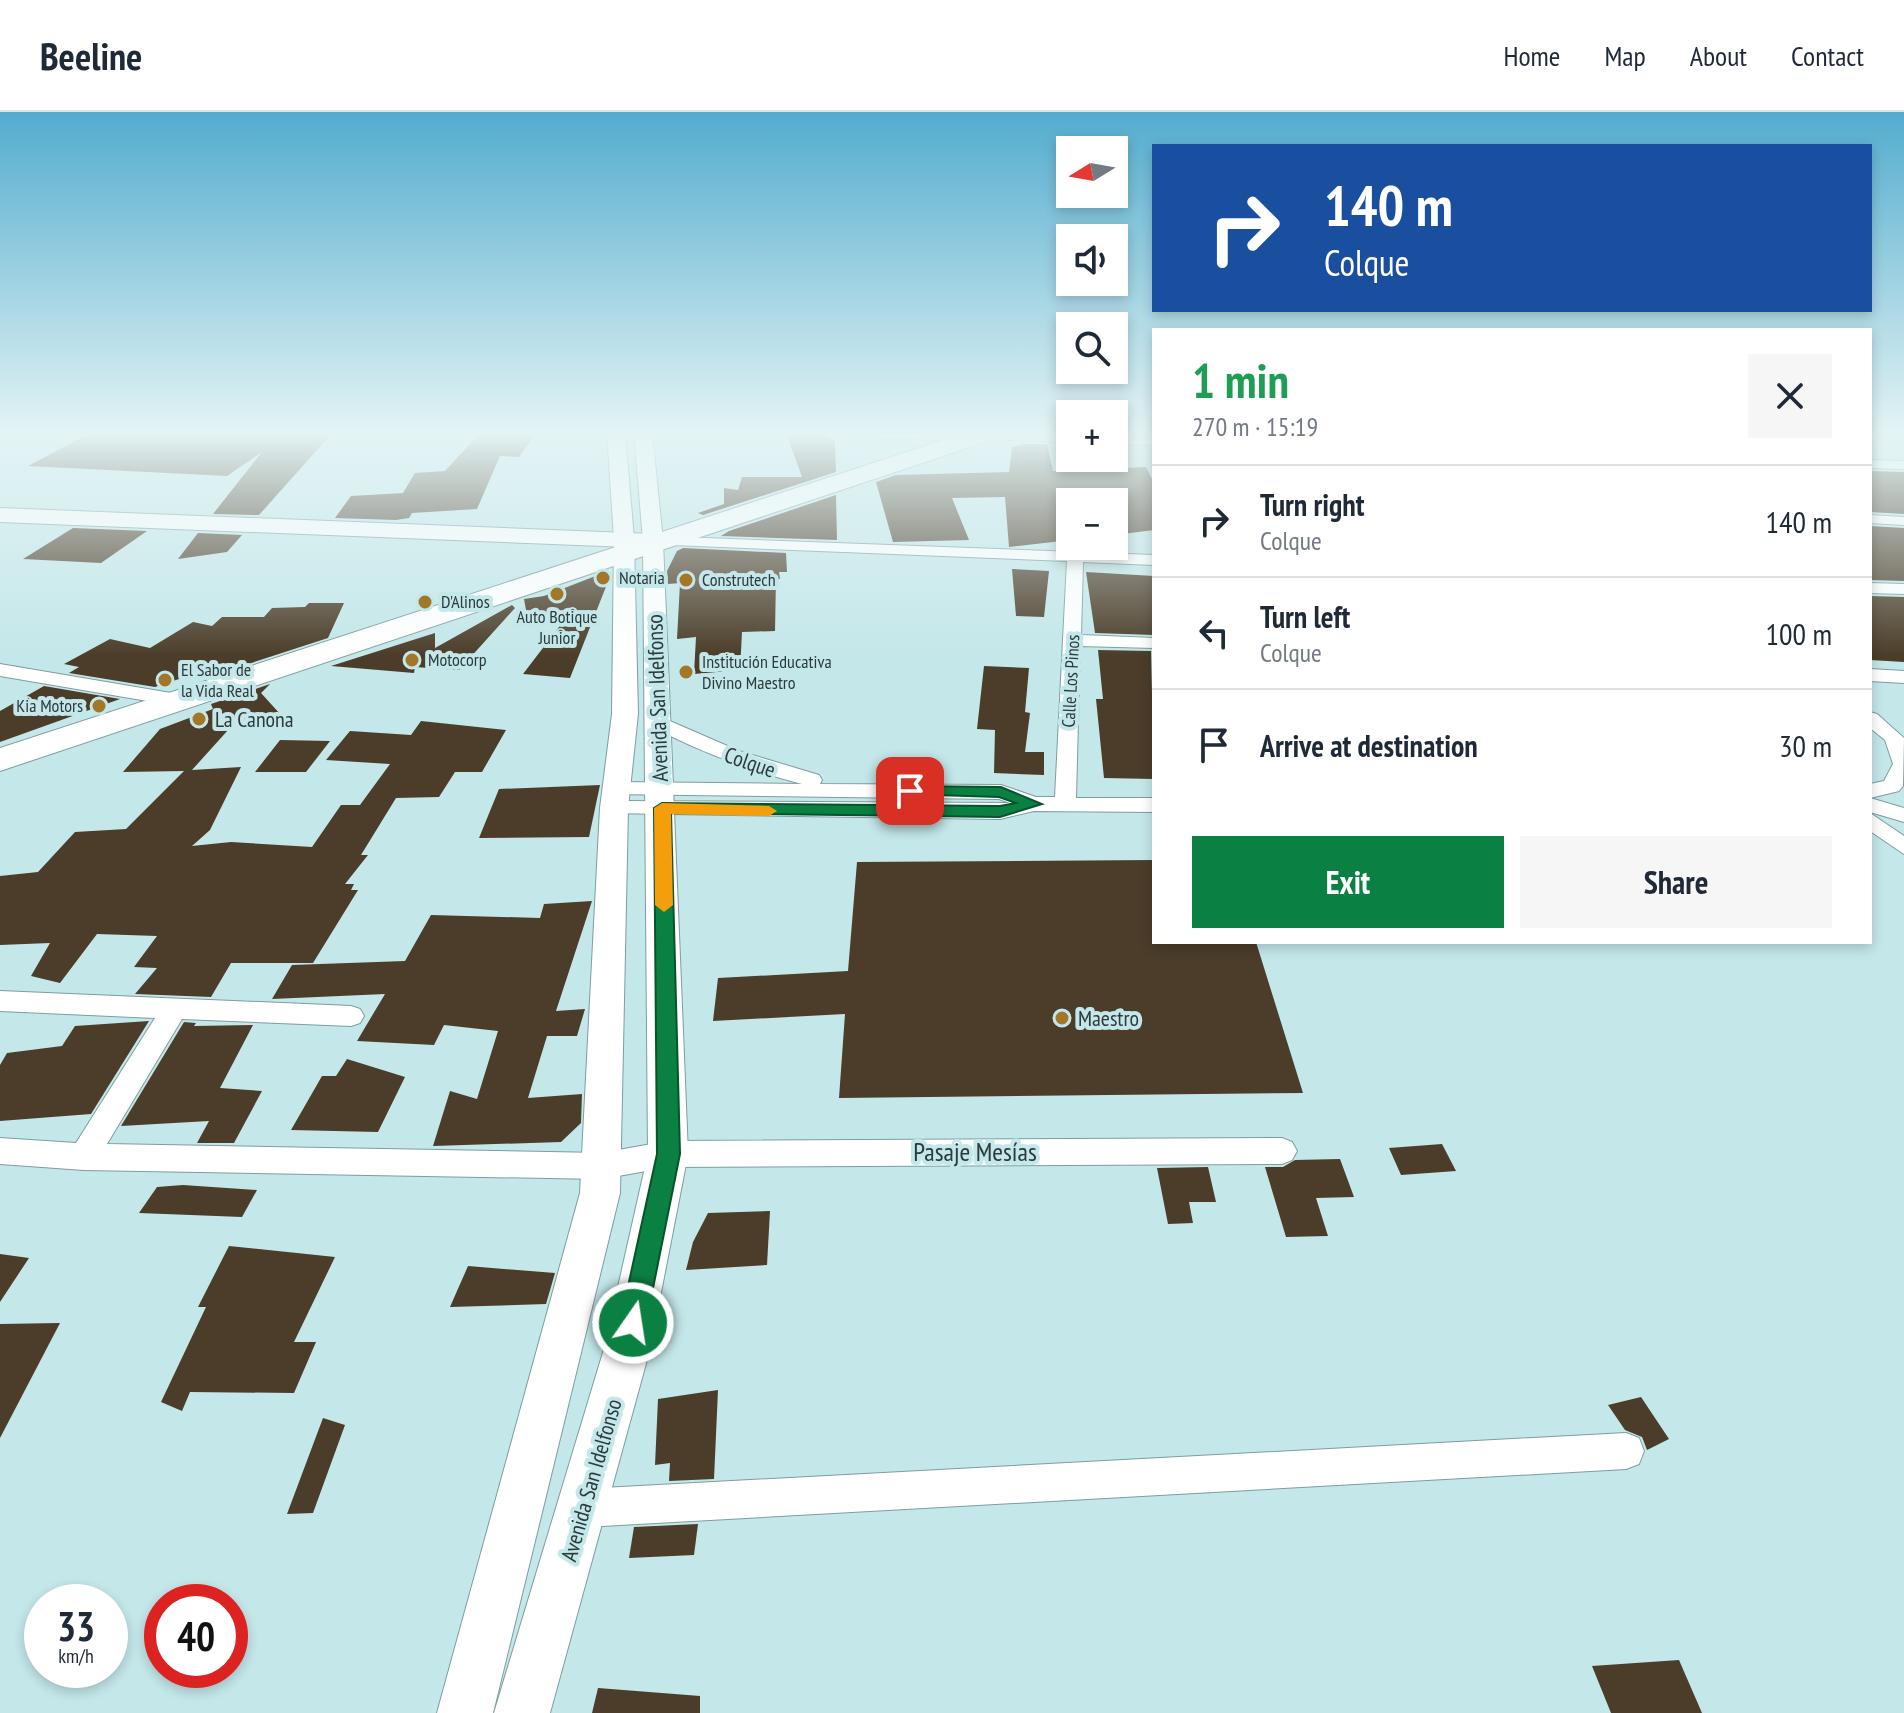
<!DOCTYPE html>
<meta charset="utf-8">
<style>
body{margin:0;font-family:"PT Sans Narrow",sans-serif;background:#f6f6f7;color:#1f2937;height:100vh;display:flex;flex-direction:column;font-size:30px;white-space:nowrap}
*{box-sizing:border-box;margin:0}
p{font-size:26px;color:#747a83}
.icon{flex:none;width:44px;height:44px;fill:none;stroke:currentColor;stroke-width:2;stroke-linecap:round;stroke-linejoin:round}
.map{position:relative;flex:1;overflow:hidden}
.sheet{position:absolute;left:1152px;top:216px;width:720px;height:616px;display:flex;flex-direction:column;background:#fff;border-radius:0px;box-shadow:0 4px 12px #0003}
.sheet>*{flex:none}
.hud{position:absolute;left:1152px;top:32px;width:720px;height:168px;border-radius:0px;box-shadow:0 4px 12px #0003;background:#1a4fa0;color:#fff;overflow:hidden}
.needle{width:52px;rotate:259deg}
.tools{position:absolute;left:1056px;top:24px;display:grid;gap:16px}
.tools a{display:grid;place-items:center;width:72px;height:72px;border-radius:0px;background:#fff;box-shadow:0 4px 12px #0003;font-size:40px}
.speed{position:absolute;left:24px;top:1472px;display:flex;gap:16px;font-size:40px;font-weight:700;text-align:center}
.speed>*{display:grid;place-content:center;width:104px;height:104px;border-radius:50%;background:#fff;box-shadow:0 4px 12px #0003;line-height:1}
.speed small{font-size:20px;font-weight:400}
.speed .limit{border:12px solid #d22;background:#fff;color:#111}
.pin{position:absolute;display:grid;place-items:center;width:68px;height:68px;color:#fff;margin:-34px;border-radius:16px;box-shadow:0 4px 12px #0006}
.me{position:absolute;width:88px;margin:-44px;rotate:13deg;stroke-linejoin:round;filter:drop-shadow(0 0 6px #0008)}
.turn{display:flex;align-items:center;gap:28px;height:168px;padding:0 40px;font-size:36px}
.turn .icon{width:104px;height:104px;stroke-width:2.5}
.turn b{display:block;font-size:56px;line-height:68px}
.round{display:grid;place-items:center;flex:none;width:84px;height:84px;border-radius:0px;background:#f6f6f7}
.head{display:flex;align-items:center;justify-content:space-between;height:136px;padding:0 40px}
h1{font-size:48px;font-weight:700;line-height:60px;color:#1e9e55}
.action{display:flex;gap:16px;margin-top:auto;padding:16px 40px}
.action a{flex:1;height:92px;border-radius:0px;background:#0b8043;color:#fff;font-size:32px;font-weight:700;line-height:92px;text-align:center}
.action a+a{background:#f6f6f7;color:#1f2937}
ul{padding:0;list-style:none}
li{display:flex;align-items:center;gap:24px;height:112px;padding:0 40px;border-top:2px solid #e0e1e3}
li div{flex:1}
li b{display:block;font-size:30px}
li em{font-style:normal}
header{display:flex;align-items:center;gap:48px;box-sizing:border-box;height:112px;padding:0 40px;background:#fff;border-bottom:2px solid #e0e1e3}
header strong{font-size:38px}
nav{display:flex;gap:44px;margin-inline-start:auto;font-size:28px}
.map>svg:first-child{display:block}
</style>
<header>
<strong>Beeline</strong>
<nav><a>Home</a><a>Map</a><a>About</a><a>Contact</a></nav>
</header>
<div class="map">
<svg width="1904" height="1601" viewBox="0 0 1904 1601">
<rect width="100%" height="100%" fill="#c4e7e9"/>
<!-- building -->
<g fill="#4b3d29">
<polygon points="92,320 333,320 259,403 213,402 262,340 227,364 28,354"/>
<polygon points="537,320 519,345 500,344 477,397 412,401 409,406 396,408 335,406 351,384 403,381 415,361 445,359 480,321"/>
<polygon points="786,321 823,322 835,329 836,360 703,403 698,401 724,392 724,376 738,378 742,365 802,365"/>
<polygon points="1025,332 1047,332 1053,359 1146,355 1154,371 1154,418 1114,423 1114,390 1070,390 1070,428 1009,435 1005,385 952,386 969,428 893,430 876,370 896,363 1009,360 1012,335"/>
<polygon points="1870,359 1904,360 1904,402 1870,400"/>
<polygon points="836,383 837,428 721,424 729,419"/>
<polygon points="1870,414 1904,416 1904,469 1870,468"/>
<polygon points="73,416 147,419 101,451 23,447"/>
<polygon points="198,421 242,423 227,440 178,447"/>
<polygon points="683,436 786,441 787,460 779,460 780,467 776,467 775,519 742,520 740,558 694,562 696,525 677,527 680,471 668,472 667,459 677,439"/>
<polygon points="1012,457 1049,459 1044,505 1016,504"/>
<polygon points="1086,460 1154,464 1154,523 1095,521"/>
<polygon points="611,462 570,566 523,562 562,511 528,509 524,487 544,484 598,463"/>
<polygon points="1870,484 1904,485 1904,550 1870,548"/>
<polygon points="309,491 344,491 328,526 202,567 200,560 155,575 69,561 79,555 64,552 110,527 150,536 193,510 212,514 222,505 264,505 272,496 305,495"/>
<polygon points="512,493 515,496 459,558 415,555 414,561 331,554 435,521 435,536"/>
<polygon points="1098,538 1151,539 1154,667 1104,666 1096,587 1103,587"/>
<polygon points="984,554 1029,556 1025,600 1030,601 1025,640 1044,640 1044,663 994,661 995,618 977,617"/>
<polygon points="270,572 261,581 281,603 238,607 192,658 241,655 210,718 192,734 231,730 312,735 341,693 360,693 390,652 326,648 350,619 411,623 421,609 506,618 482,660 455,660 439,685 396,686 361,743 368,743 345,772 354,772 351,778 358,778 313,851 231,851 211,885 135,882 157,856 134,855 157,824 97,822 60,871 31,864 50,831 0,833 0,764 38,760 75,720 126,717 184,659 123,660 160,617 213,597 211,592"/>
<polygon points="44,574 120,587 0,630 0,599"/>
<polygon points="280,628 330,629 306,660 255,660"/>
<polygon points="600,673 589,725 479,726 499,677"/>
<polygon points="1154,748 1154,830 1256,830 1303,981 839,986 845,902 713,909 718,866 848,859 857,750"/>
<polygon points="592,789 556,899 585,897 577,924 547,924 528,986 582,982 581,1011 561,1030 433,1034 450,979 477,987 498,919 444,913 434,933 357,929 385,882 272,887 292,853 405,849 431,803 540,806 544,792"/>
<polygon points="149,909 91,1002 0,1009 0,953 7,941 62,934 75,914"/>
<polygon points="184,910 196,911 194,914 253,913 220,976 262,979 234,1031 197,1031 209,1009 121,1014"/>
<polygon points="347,947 405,965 378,1020 291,1018 322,964 336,964"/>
<polygon points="1442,1032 1456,1059 1401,1063 1389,1036"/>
<polygon points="1340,1047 1354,1085 1316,1086 1328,1124 1286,1125 1265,1055 1283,1055 1295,1048"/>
<polygon points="1208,1055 1216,1090 1189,1090 1193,1111 1168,1112 1157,1056"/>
<polygon points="183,1073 257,1078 242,1105 139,1101 157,1075"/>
<polygon points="770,1099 767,1153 686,1158 693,1130 708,1101"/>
<polygon points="229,1134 335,1145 294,1230 316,1230 294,1281 190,1280 182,1299 161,1290 206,1195 198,1195"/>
<polygon points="0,1142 29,1146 0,1190"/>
<polygon points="468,1154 555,1161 546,1192 450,1195"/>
<polygon points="60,1211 0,1326 0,1212"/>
<polygon points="718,1278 714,1367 669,1369 670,1351 655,1353 658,1287"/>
<polygon points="1641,1285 1669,1327 1647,1338 1642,1325 1625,1318 1608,1293"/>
<polygon points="323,1306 345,1313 313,1401 287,1402"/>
<polygon points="698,1412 694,1443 629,1446 634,1415"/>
<polygon points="1679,1548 1702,1601 1611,1601 1592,1554"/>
<polygon points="598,1576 700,1584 700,1601 592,1601"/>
</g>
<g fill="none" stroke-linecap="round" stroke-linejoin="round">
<defs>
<g id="minor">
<polygon points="976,320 1070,322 1070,330 980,327 974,323"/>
<polygon points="1893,320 1904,320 1904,327"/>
<polygon points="1114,324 1154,325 1154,333 1114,332"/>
<polygon points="1870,348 1904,349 1904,357 1870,356"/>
<polygon points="1870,403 1904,405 1904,413 1870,411"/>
<path d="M653,424L1154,443V453L1083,450L1081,523L1154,526V536L1080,534L1076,686H1154V700L1034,699L1000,707L606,701L603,696L606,691L614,689L1010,691L999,687L610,682L606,677L617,670L802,672C748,658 698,639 649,613L646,609L656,603L739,639L819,663L822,668L820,672L1001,673L1036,685H1055L1067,449L648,432L645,429Z"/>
<polygon points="1870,471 1904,472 1904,482 1870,481"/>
<polygon points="0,552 177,582 187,588 177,594 0,564"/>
<polygon points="1870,557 1904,559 1904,571 1870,569"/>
<polygon points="1870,600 1877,602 1904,626 1903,674 1899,679 1870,686 1870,672 1884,669 1893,652 1885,628 1870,616"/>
<polygon points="1870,686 1904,696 1904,710 1870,700"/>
<polygon points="1870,701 1904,724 1904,742 1870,719"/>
<polygon points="0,879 351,894 360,897 364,904 360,911 351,914 182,907 107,1032 602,1041 668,1029 1282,1026 1292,1030 1297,1039 1292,1048 1282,1052 668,1055 602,1067 84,1058 0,1052 0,1026 76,1031 155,906 0,899"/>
<polygon points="1626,1321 1639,1326 1644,1339 1639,1352 1626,1357 584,1415 571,1409 565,1396 571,1383 584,1377"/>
</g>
<g id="tertiary">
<polygon points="607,320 625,320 634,427 638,602 628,696 620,1081 493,1601 437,1601 580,1081 600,696 612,602 614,427"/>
<polygon points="634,320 652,320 663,429 688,1042 650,1237 550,1601 494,1601 604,1237 648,1042 643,429"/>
</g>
<g id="secondary">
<polygon points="866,320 988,320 990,323 980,329 875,326"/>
<polygon points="0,396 653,422 665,429 653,436 0,410"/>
</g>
<polygon id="trunk" points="968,320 1003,320 1000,325 0,659 0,636"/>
</defs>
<!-- minor casing -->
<use href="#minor" stroke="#7d9ea0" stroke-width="2"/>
<!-- tertiary casing -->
<use href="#tertiary" stroke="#7d9ea0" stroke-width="2"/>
<!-- secondary casing -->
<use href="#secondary" stroke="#7d9ea0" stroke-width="2"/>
<!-- trunk casing -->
<use href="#trunk" stroke="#7d9ea0" stroke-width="2"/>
<!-- minor -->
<use href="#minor" fill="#fff" fill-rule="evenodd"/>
<!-- tertiary -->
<use href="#tertiary" fill="#fff" fill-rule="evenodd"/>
<!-- secondary -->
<use href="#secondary" fill="#fff" fill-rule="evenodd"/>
<!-- trunk -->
<use href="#trunk" fill="#fff" fill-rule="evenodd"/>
</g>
<!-- sky -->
<linearGradient id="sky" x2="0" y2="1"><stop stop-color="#53acce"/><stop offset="0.59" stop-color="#e4f4f5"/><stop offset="1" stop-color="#e4f4f5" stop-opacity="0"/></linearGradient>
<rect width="1904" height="544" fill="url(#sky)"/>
<!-- route -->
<polygon fill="#0b8043" stroke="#07532c" stroke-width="2" points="910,674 1001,675 1042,692 1000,705 671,701 680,1042 646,1211 642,1220 633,1224 624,1220 620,1211 657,1042 654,696 662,691 1000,694 1016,691 999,685 904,682 904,675"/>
<!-- slow -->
<polygon fill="#f59e0b" points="662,691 769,694 777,699 769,704 671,702 673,793 664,800 655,793 654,696"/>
<!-- markers -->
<g fill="#a37628" stroke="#c4e7e9" stroke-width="3">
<circle cx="603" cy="466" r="8"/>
<circle cx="686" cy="468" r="8"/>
<circle cx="557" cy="482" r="8"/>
<circle cx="425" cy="490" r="8"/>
<circle cx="412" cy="548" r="8"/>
<circle cx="686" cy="560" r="8"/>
<circle cx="165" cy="568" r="8"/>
<circle cx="99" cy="594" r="8"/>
<circle cx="199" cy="607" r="8"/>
<circle cx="1062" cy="906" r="8"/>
</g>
<g text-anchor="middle" stroke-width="8" stroke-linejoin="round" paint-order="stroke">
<!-- far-poi labels -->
<g font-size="18" fill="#2c3a3b" stroke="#c4e7e9" text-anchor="start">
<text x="619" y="472">Notaria</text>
<text x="702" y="474">Construtech</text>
<text x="441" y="496">D'Alinos</text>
<text x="557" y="511" text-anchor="middle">Auto Botique<tspan x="557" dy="21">Junior</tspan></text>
<text x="428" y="554">Motocorp</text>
<text x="702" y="556">Institución Educativa<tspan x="702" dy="21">Divino Maestro</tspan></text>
<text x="181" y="564">El Sabor de<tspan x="181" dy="21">la Vida Real</tspan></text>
<text x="83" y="600" text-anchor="end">Kia Motors</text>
</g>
<!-- far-street labels -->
<g font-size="18" fill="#2c3a3b" stroke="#c4e7e9">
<text transform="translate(1071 569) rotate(-87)" y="6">Calle Los Pinos</text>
</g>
<!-- street labels -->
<g font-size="22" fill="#2c3a3b" stroke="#c4e7e9">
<text transform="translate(657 586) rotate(-92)" y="8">Avenida San Idelfonso</text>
<text transform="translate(750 650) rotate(19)" y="8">Colque</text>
<text transform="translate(591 1368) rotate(-74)" y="8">Avenida San Idelfonso</text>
</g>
<!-- poi labels -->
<g font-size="22" fill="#2c3a3b" stroke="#c4e7e9" text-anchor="start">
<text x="215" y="615">La Canona</text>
<text x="1078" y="914">Maestro</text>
</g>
<!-- near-street labels -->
<g font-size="26" fill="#2c3a3b" stroke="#c4e7e9">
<text x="975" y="1049">Pasaje Mesías</text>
</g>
</g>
</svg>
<div class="tools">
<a><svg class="needle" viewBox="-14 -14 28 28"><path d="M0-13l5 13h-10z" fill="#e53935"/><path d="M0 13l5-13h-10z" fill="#747a83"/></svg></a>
<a><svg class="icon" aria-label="sound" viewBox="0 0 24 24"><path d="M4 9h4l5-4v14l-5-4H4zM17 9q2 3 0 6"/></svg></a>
<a><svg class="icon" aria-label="search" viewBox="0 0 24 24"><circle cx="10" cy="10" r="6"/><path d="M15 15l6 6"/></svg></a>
<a>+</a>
<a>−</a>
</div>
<div class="speed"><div>33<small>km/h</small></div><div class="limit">40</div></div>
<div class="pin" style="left:910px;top:679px;background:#d93025"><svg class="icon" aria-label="arrive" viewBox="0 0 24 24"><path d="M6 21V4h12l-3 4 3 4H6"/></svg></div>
<svg class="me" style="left:633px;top:1211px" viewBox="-20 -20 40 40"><circle r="17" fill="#0b8043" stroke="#fff" stroke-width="3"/><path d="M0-11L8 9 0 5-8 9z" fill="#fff"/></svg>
<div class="hud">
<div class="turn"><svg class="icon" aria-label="right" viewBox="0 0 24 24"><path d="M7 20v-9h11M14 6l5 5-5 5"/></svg><div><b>140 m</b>Colque</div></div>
</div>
<section class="sheet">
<div class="head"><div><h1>1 min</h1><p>270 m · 15:19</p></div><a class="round"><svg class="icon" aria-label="close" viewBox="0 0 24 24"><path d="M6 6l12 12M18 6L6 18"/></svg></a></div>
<ul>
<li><svg class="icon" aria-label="right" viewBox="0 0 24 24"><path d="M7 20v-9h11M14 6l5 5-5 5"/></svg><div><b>Turn right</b><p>Colque</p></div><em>140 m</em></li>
<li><svg class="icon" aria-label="left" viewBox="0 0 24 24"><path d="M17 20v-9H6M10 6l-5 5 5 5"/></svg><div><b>Turn left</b><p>Colque</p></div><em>100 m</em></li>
<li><svg class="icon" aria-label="arrive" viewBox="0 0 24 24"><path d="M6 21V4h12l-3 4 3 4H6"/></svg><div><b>Arrive at destination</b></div><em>30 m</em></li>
</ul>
<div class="action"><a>Exit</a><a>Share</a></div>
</section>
</div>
